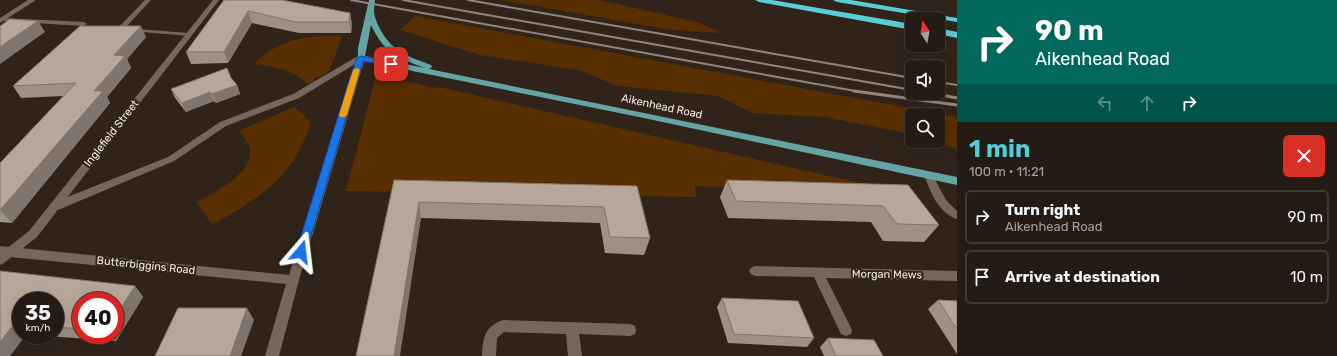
<!DOCTYPE html>
<meta charset="utf-8">
<style>
body{margin:0;font-family:Rubik,sans-serif;background:#302822;color:#f1f3f6;height:100vh;display:flex;flex-direction:column;font-size:15px;white-space:nowrap}
*{box-sizing:border-box;margin:0}
p{font-size:13px;color:#a3a1a0}
.icon{flex:none;width:22px;height:22px;fill:none;stroke:currentColor;stroke-width:2;stroke-linecap:round;stroke-linejoin:round}
.map{position:relative;flex:1;overflow:hidden}
.drawer{display:flex;flex-direction:column;background:#241b14;width:380px}
.drawer>*{flex:none}
.banner{background:#00695c;color:#fff;overflow:hidden}
.needle{width:26px;rotate:349deg}
.buttons{position:absolute;left:905px;top:12px;display:grid;gap:8px}
.buttons a{display:grid;place-items:center;width:40px;height:40px;border-radius:6px;background:#241b14;box-shadow:0 4px 16px #0002,0 0 0 1px #413934;font-size:20px}
.speed{position:absolute;left:12px;top:292px;display:flex;gap:8px;font-size:20px;font-weight:700;text-align:center}
.speed>*{display:grid;place-content:center;width:52px;height:52px;border-radius:50%;background:#241b14;box-shadow:0 4px 16px #0002,0 0 0 1px #413934;line-height:1}
.speed small{font-size:10px;font-weight:400}
.speed .limit{border:6px solid #d22;background:#fff;color:#111}
.pin{position:absolute;display:grid;place-items:center;width:34px;height:34px;color:#fff;margin:-17px;border-radius:8px;box-shadow:0 2px 6px #0006}
.me{position:absolute;width:44px;margin:-22px;rotate:17deg;stroke-linejoin:round;filter:drop-shadow(0 0 3px #0008)}
.turn{display:flex;align-items:center;gap:14px;height:84px;padding:0 12px;font-size:18px}
.turn .icon{width:52px;height:52px;stroke-width:2.5}
.turn b{display:block;font-size:28px;line-height:34px}
.lanes{display:flex;align-items:center;height:38px;padding:0 12px;background:#0003;justify-content:center;gap:20px;direction:ltr}
.lanes .off{opacity:.35}
.round{display:grid;place-items:center;flex:none;width:42px;height:42px;border-radius:6px;background:#302822}
.overview{display:flex;align-items:center;justify-content:space-between;height:68px;padding:0 12px}
h1{font-size:24px;font-weight:700;line-height:30px;color:#52ccd5}
ul{padding:0;list-style:none}
li{display:flex;align-items:center;gap:12px;height:54px;margin:0 8px 6px;padding:0 4px;border:2px solid #413934;border-radius:6px}
li div{flex:1}
li b{display:block;font-size:15px}
li em{font-style:normal}
main{display:flex;flex:1;min-height:0}
.map>svg:first-child{display:block}
</style>
<main>
<div class="map">
<svg width="957" height="356" viewBox="0 0 957 356">
<rect width="100%" height="100%" fill="#30241a"/>
<!-- green -->
<g fill="#582f01">
<polygon points="501,0 599,0 697,22 723,33 672,30"/>
<polygon points="415,16 957,117 957,150 938,141 938,115 912,115 912,134 825,117 752,113 719,96 618,86 579,70 480,55 400,30"/>
<path d="M320,36H342L329,72L313,79L315,81L308,84C291,69 276,67 254,64C272,45 295,38 320,36Z"/>
<polygon points="376,75 435,88 439,87 899,192 695,186 696,197 346,191"/>
<path d="M294,107L311,122C292,180 262,196 212,225L197,202C212,194 251,174 250,153C250,144 244,137 239,131Z"/>
</g>
<g fill="none" stroke-linecap="round" stroke-linejoin="round">
<!-- service -->
<g fill="#75675b" fill-rule="evenodd">
<polygon points="145,0 151,0 125,28 188,33 191,35 190,36 118,30 118,28"/>
<polygon points="2,18 84,22 87,24 84,26 0,21 0,19"/>
<path d="M928,171L932,174L946,200L957,211V219C938,213 930,191 924,174Z"/>
</g>
<!-- pedestrian -->
<polygon fill="#75675b" fill-rule="evenodd" points="358,56 364,56 365,58 299,98 226,126 174,161 58,210 50,210 49,207 50,204 168,157 220,122 293,94"/>
<!-- minor -->
<g fill="#75675b" fill-rule="evenodd">
<polygon points="28,0 36,0 0,23 0,18"/>
<polygon points="213,0 219,0 37,237 4,263 0,265 0,254 29,231"/>
<polygon points="755,266 957,271 957,281 826,278 852,330 851,334 846,336 841,334 814,277 755,276 751,274 749,271 751,268"/>
<path d="M503,320L630,324L635,326L636,330L635,334L630,336L579,334L582,356H568L566,334L504,332L497,338L496,356H482C483,338 484,327 503,320Z"/>
</g>
<!-- tertiary -->
<polygon fill="#75675b" fill-rule="evenodd" points="358,56 364,56 365,58 299,280 279,356 265,356 286,284 0,256 0,246 289,275 349,81"/>
<!-- primary -->
<path fill="#65a4a5" fill-rule="evenodd" d="M369,0H375C373,12 374,16 379,27C391,51 407,56 431,65L432,67L429,69L957,177V185L639,117L358,60V48ZM371,25C385,54 396,57 425,68L365,56Z"/>
<!-- motorway -->
<g fill="#5bcdd6" fill-rule="evenodd">
<polygon points="755,0 772,0 912,24 912,30 759,2"/>
<polygon points="833,0 851,0 957,18 957,22 837,2"/>
<polygon points="938,28 957,32 957,38 938,34"/>
</g>
<!-- rail-far1 -->
<g stroke="#90867e" stroke-width="2">
<polyline points="351,0 861,92"/>
<polyline points="403,0 912,90"/>
<polyline points="468,0 912,78"/>
<polyline points="938,82 957,85"/>
</g>
<!-- rail -->
<g stroke="#90867e" stroke-width="3">
<polyline points="854,91 957,105"/>
<polyline points="931,93 957,98"/>
</g>
</g>
<!-- wall -->
<g fill="#9d9084" fill-rule="evenodd">
<polygon points="224,0 350,13 352,25 351,33 299,33 252,23 228,63 191,64 186,52"/>
<polygon points="146,37 127,59 131,68 107,97 110,103 12,223 0,222 0,163 63,96 21,98 13,86"/>
<polygon points="231,78 237,85 240,94 216,103 214,101 186,112 175,98 171,89"/>
<polygon points="394,180 637,186 650,238 644,255 605,253 600,223 421,218"/>
<polygon points="727,180 908,185 939,225 924,242 883,241 871,222 728,218 720,197"/>
<path d="M0,271L135,286L143,297L116,341L33,335H55V301H21V335L10,356ZM81,301L115,335H81Z"/>
<polygon points="722,298 814,338 807,347 728,343 717,307"/>
<polygon points="938,300 957,301 957,354 928,309"/>
<polygon points="828,338 883,356 824,356 820,347"/>
</g>
<!-- shaded-wall -->
<g fill="#7f756c">
<polygon points="248,11 252,23 228,63 224,52"/>
<polygon points="350,13 352,25 351,33 349,22"/>
<polygon points="38,21 45,32 0,64 0,47"/>
<polygon points="141,26 146,37 127,59 131,68 107,97 110,103 12,223 0,210 94,91 114,55"/>
<polygon points="237,85 240,94 216,103 212,94"/>
<polygon points="210,92 214,101 186,112 182,103"/>
<polygon points="419,202 421,218 400,356 394,356"/>
<polygon points="135,286 143,297 116,341 110,335 115,335 115,317"/>
<polygon points="247,308 254,320 241,356 230,356"/>
<polygon points="14,324 21,330 21,335 26,335 10,356 0,356 0,342"/>
</g>
<!-- building -->
<g fill="#b6a79a" stroke="#7f756c">
<polygon points="224,0 282,0 350,13 349,22 296,22 248,11 224,52 186,52"/>
<polygon points="10,19 38,21 0,47 0,26"/>
<polygon points="80,26 141,26 114,55 125,56 94,91 103,91 0,210 0,163 76,83 13,86"/>
<polygon points="227,68 231,78 237,85 212,94 210,92 182,103 171,89"/>
<polygon points="394,180 637,186 650,238 610,237 604,207 419,202 394,356 356,356"/>
<polygon points="727,180 908,185 939,225 897,224 883,206 736,201"/>
<polygon points="0,271 135,286 115,317 115,301 81,301 81,329 55,327 55,301 21,301 21,325 14,324 0,342"/>
<polygon points="722,298 798,301 814,338 734,334"/>
<polygon points="938,300 957,301 957,329"/>
<polygon points="178,308 247,308 230,356 155,356"/>
<polygon points="828,338 874,340 883,356 836,356"/>
</g>
<!-- route -->
<polygon fill="#1a73e8" stroke="#114b97" points="361,56 391,62 394,64 391,66 363,61 306,252 305,255 301,256 298,255 296,252 349,81 357,58"/>
<!-- slow -->
<polygon fill="#f59e0b" points="357,68 360,70 347,115 345,117 340,117 339,115 353,70"/>
<g text-anchor="middle" stroke-width="4" stroke-linejoin="round" paint-order="stroke">
<!-- street labels -->
<g font-size="11" fill="#f2eae3" stroke="#30241a">
<text transform="translate(662 106) rotate(12)" y="4">Aikenhead Road</text>
<text transform="translate(111 133) rotate(-52)" y="4">Inglefield Street</text>
<text transform="translate(146 265) rotate(6)" y="4">Butterbiggins Road</text>
<text transform="translate(887 274) rotate(1)" y="4">Morgan Mews</text>
</g>
</g>
</svg>
<div class="buttons">
<a><svg class="needle" viewBox="-14 -14 28 28"><path d="M0-13l5 13h-10z" fill="#e53935"/><path d="M0 13l5-13h-10z" fill="#a3a1a0"/></svg></a>
<a><svg class="icon" aria-label="sound" viewBox="0 0 24 24"><path d="M4 9h4l5-4v14l-5-4H4zM17 9q2 3 0 6"/></svg></a>
<a><svg class="icon" aria-label="search" viewBox="0 0 24 24"><circle cx="10" cy="10" r="6"/><path d="M15 15l6 6"/></svg></a>
</div>
<div class="speed"><div>35<small>km/h</small></div><div class="limit">40</div></div>
<div class="pin" style="left:391px;top:64px;background:#d93025"><svg class="icon" aria-label="arrive" viewBox="0 0 24 24"><path d="M6 21V4h12l-3 4 3 4H6"/></svg></div>
<svg class="me" style="left:301px;top:252px" viewBox="-20 -20 40 40"><path d="M0-17L14 15 0 8-14 15z" fill="#1a73e8" stroke="#fff" stroke-width="4"/></svg>
</div>
<section class="drawer">
<div class="banner">
<div class="turn"><svg class="icon" aria-label="right" viewBox="0 0 24 24"><path d="M7 20v-9h11M14 6l5 5-5 5"/></svg><div><b>90 m</b>Aikenhead Road</div></div>
<div class="lanes"><svg class="icon off" aria-label="left" viewBox="0 0 24 24"><path d="M17 20v-9H6M10 6l-5 5 5 5"/></svg><svg class="icon off" aria-label="ahead" viewBox="0 0 24 24"><path d="M12 20V5M6 11l6-6 6 6"/></svg><svg class="icon" aria-label="right" viewBox="0 0 24 24"><path d="M7 20v-9h11M14 6l5 5-5 5"/></svg></div>
</div>
<div class="overview"><div><h1>1 min</h1><p>100 m · 11:21</p></div><a class="round" style="background:#d93025;color:#fff"><svg class="icon" aria-label="close" viewBox="0 0 24 24"><path d="M6 6l12 12M18 6L6 18"/></svg></a></div>
<ul>
<li><svg class="icon" aria-label="right" viewBox="0 0 24 24"><path d="M7 20v-9h11M14 6l5 5-5 5"/></svg><div><b>Turn right</b><p>Aikenhead Road</p></div><em>90 m</em></li>
<li><svg class="icon" aria-label="arrive" viewBox="0 0 24 24"><path d="M6 21V4h12l-3 4 3 4H6"/></svg><div><b>Arrive at destination</b></div><em>10 m</em></li>
</ul>
</section>
</main>
